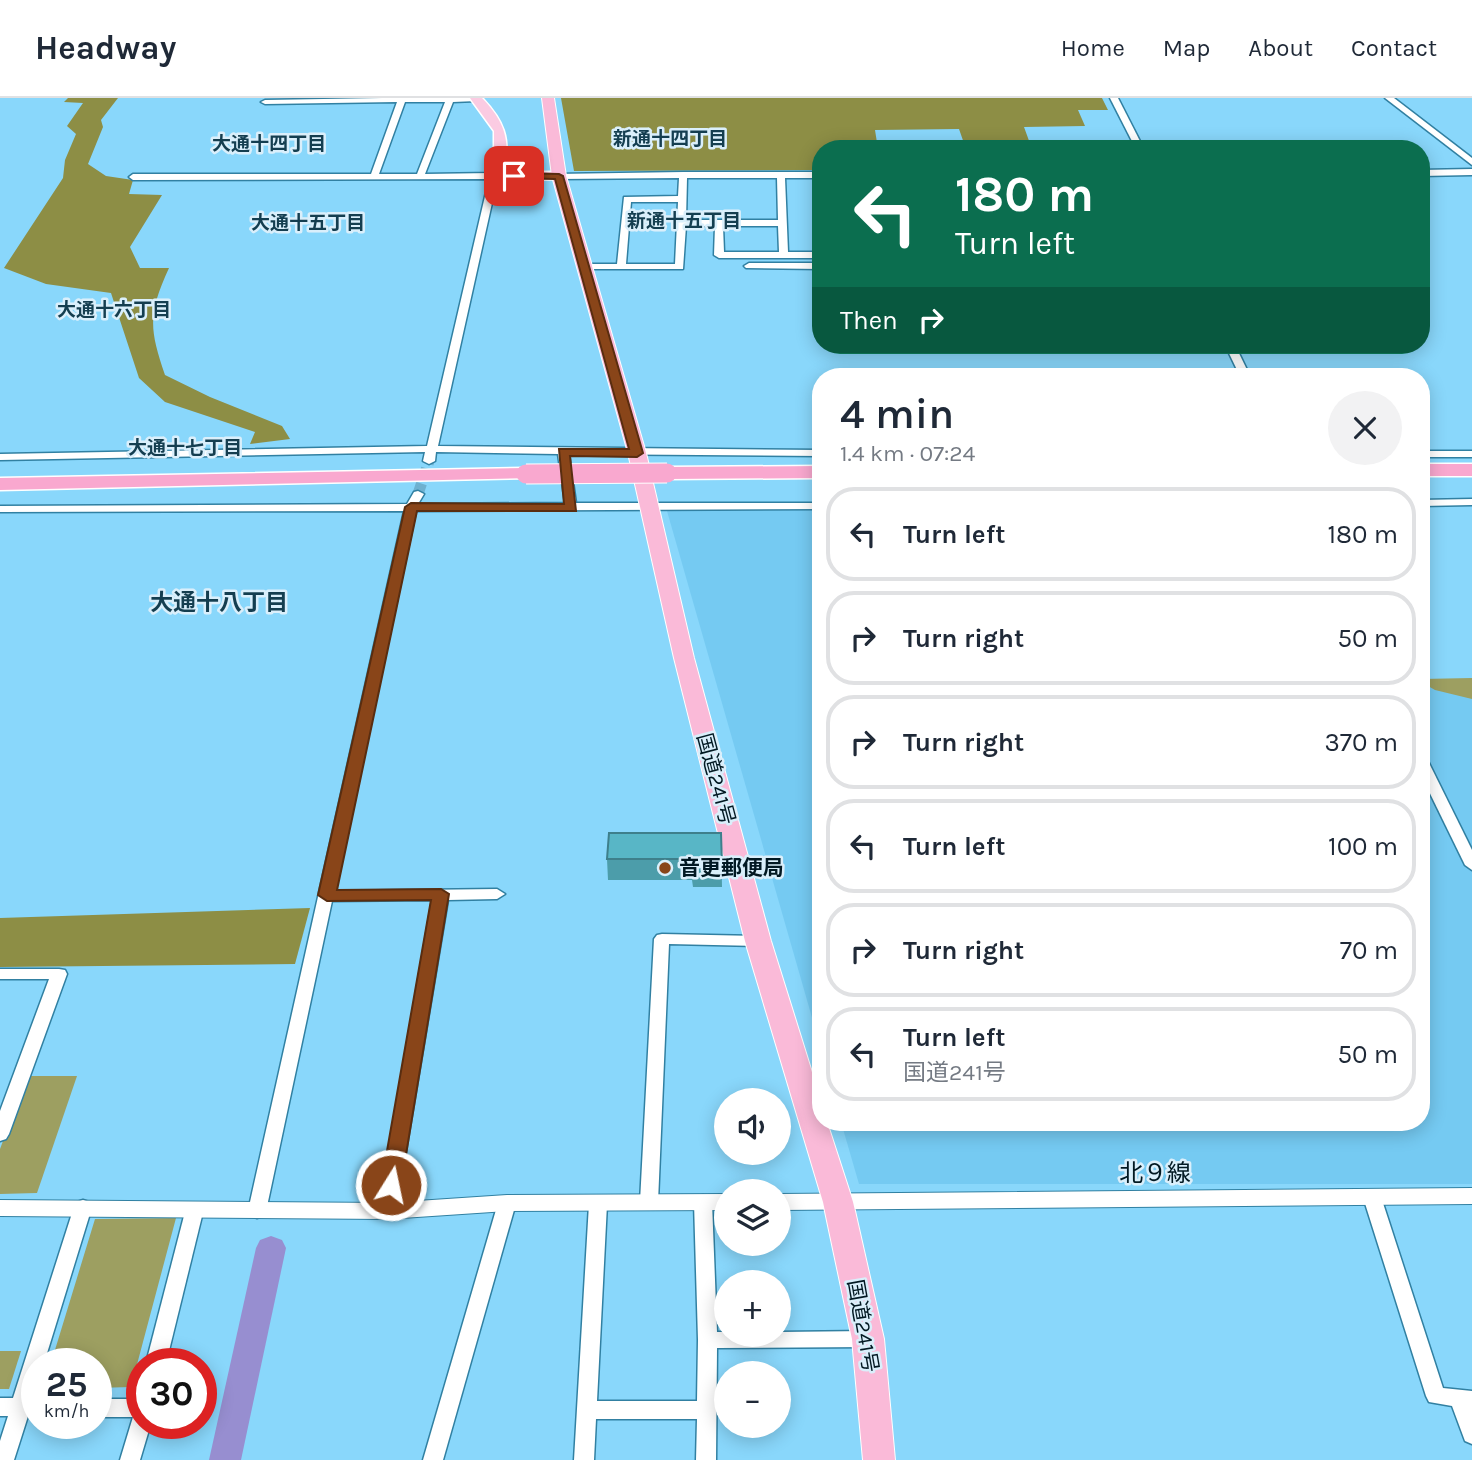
<!DOCTYPE html>
<meta charset="utf-8">
<style>
body{margin:0;font-family:Karla,"Noto Sans JP",sans-serif;background:#f2f2f3;color:#1f2937;height:100vh;display:flex;flex-direction:column;font-size:26px;white-space:nowrap}
*{box-sizing:border-box;margin:0}
p{font-size:23px;color:#747a83}
.icon{flex:none;width:38px;height:38px;fill:none;stroke:currentColor;stroke-width:2;stroke-linecap:round;stroke-linejoin:round}
.map{position:relative;flex:1;overflow:hidden}
.panel{position:absolute;left:812px;top:270px;width:618px;height:763px;display:flex;flex-direction:column;background:#fff;border-radius:28px;box-shadow:0 4px 18px #0003}
.panel>*{flex:none}
.hud{position:absolute;left:812px;top:42px;width:618px;height:214px;border-radius:28px;box-shadow:0 4px 18px #0003;background:#0b6e4f;color:#fff;overflow:hidden}
.fabs{position:absolute;left:714px;top:990px;display:grid;gap:14px}
.fabs a{display:grid;place-items:center;width:77px;height:77px;border-radius:50%;background:#fff;box-shadow:0 4px 18px #0003;font-size:35px}
.speed{position:absolute;left:21px;top:1250px;display:flex;gap:14px;font-size:35px;font-weight:700;text-align:center}
.speed>*{display:grid;place-content:center;width:91px;height:91px;border-radius:50%;background:#fff;box-shadow:0 4px 18px #0003;line-height:1}
.speed small{font-size:18px;font-weight:400}
.speed .limit{border:10px solid #d22;background:#fff;color:#111}
.pin{position:absolute;display:grid;place-items:center;width:60px;height:60px;color:#fff;margin:-30px;border-radius:14px;box-shadow:0 4px 10px #0006}
.me{position:absolute;width:77px;margin:-38px;rotate:10deg;stroke-linejoin:round;filter:drop-shadow(0 0 5px #0008)}
.turn{display:flex;align-items:center;gap:24px;height:147px;padding:0 28px;font-size:32px}
.turn .icon{width:91px;height:91px;stroke-width:2.5}
.turn b{display:block;font-size:49px;line-height:60px}
.then{display:flex;align-items:center;height:66px;padding:0 28px;background:#0003;gap:14px;font-size:26px}
.round{display:grid;place-items:center;flex:none;width:74px;height:74px;border-radius:37px;background:#f2f2f3}
.summary{display:flex;align-items:center;justify-content:space-between;height:119px;padding:0 28px}
h1{font-size:42px;font-weight:600;line-height:52px}
ul{padding:0;list-style:none}
li{display:flex;align-items:center;gap:21px;height:94px;margin:0 14px 10px;padding:0 14px;border:4px solid #e0e1e3;border-radius:28px}
li div{flex:1}
li b{display:block;font-size:26px}
li em{font-style:normal}
header{display:flex;align-items:center;gap:42px;box-sizing:border-box;height:98px;padding:0 35px;background:#fff;border-bottom:2px solid #e0e1e3}
header strong{font-size:33px}
nav{display:flex;gap:38px;margin-inline-start:auto;font-size:24px}
.map>svg:first-child{display:block}
</style>
<header>
<strong>Headway</strong>
<nav><a>Home</a><a>Map</a><a>About</a><a>Contact</a></nav>
</header>
<div class="map">
<svg width="1472" height="1362" viewBox="0 0 1472 1362">
<rect width="100%" height="100%" fill="#89d7fb"/>
<!-- built -->
<g fill="#75caf2">
<polygon points="821,412 821,951 667,413"/>
<polygon points="1421,581 1472,581 1472,1086 859,1086 841,1024 1421,1024"/>
</g>
<!-- green -->
<g fill="#9d9f61">
<polygon points="1472,580 1472,601 1435,592 1421,584 1421,581"/>
<polygon points="27,978 77,978 37,1095 0,1096 0,1051"/>
<polygon points="176,1120 131,1289 96,1290 96,1265 51,1265 95,1121"/>
<polygon points="0,1253 21,1253 9,1291 0,1291"/>
</g>
<!-- forest -->
<g fill="#8d8e45">
<path d="M68,0H118L101,22L103,29L88,66L106,78L133,82L129,96L162,97L130,149L140,170H169C148,216 149,230 165,277L210,299L282,328L290,341L250,346L255,334L165,304L139,280L111,195L46,186L4,170L63,80L65,62L76,36L67,28L83,5L64,4Z"/>
<polygon points="561,0 1102,0 1108,12 1078,12 1085,28 1024,29 1032,51 966,51 959,31 875,32 878,51 821,51 821,72 574,73"/>
<polygon points="310,810 295,866 0,869 0,820"/>
</g>
<g fill="none" stroke-linecap="round" stroke-linejoin="round">
<!-- river -->
<polygon fill="#978ed0" fill-rule="evenodd" points="271,1138 282,1142 286,1150 241,1362 209,1362 256,1150 260,1142"/>
<!-- minor-tunnel -->
<polyline stroke="#6eb1d0" stroke-width="11" stroke-dasharray="11 5" stroke-linecap="butt" points="418,396 429,363"/>
<defs>
<g id="minor">
<path d="M382,0H480L477,3L453,4L425,76L492,75L498,70L502,73L498,78L438,348L821,352V358L569,356L576,405H821V411L416,413L335,793L497,791L505,796L497,801L448,802L396,1113L393,1118L387,1120L381,1118L378,1113L432,802L332,803L266,1113L263,1118L257,1120L251,1118L248,1113L404,413L0,414V408L407,406L414,394L418,393L424,396L418,406L565,405L558,356L436,354L435,363L429,366L423,363L425,354L0,362V356L427,348L489,81L133,82L129,79L133,76H371L397,4L265,6L261,4L265,2ZM405,4H445L417,76H379Z"/>
<polygon points="1110,0 1118,0 1144,51 1136,51"/>
<polygon points="1385,0 1394,0 1472,60 1472,67"/>
<polygon points="1472,71 1472,77 1421,78 1421,72"/>
<path d="M683,74H821V80H785L788,154H821V160H719L714,157L715,128H686L683,171H581V167L584,166H617L624,99L678,98L679,80L559,81L556,80V76ZM687,80H777L778,122H686ZM631,104H678L675,166H626ZM723,128H778L779,154H724Z"/>
<polygon points="749,165 821,165 821,171 746,170 744,168"/>
<polygon points="1225,247 1235,247 1250,278 1240,278"/>
<rect x="1421" y="353" width="51" height="6"/>
<polygon points="1472,401 1472,407 1421,408 1421,402"/>
<polygon points="1421,659 1428,663 1472,752 1472,772 1465,767 1421,677"/>
<polygon points="662,836 758,838 763,839 766,843 763,847 758,848 669,846 658,1104 655,1109 649,1111 643,1109 640,1104 654,841 657,837"/>
<polygon points="0,871 59,871 65,872 67,876 9,1036 6,1041 0,1043 0,1013 49,881 0,881"/>
<polygon points="1372,1092 1378,1094 1381,1099 1443,1290 1472,1293 1472,1346 1465,1343 1452,1308 1429,1304 1426,1298 1363,1099 1366,1094"/>
<polygon points="703,1097 709,1099 712,1104 717,1234 726,1234 726,1237 779,1237 779,1234 868,1233 875,1235 878,1241 875,1247 868,1249 717,1250 716,1362 696,1362 697,1321 596,1321 594,1362 574,1362 589,1106 592,1101 598,1099 604,1101 607,1106 597,1303 697,1303 698,1242 694,1104 697,1099"/>
<polygon points="507,1098 513,1100 516,1105 443,1362 423,1362 498,1105 501,1100"/>
<polygon points="83,1102 89,1104 92,1109 44,1265 37,1265 37,1288 33,1300 37,1300 37,1318 28,1318 14,1362 0,1362 0,1343 8,1318 0,1318 0,1300 13,1300 74,1109 77,1104"/>
<polygon points="194,1107 200,1109 203,1114 166,1265 146,1265 185,1114 188,1109"/>
<polygon points="96,1301 142,1301 142,1325 151,1325 140,1362 120,1362 133,1319 96,1319"/>
</g>
<g id="tertiary">
<polygon points="1472,1090 1472,1106 779,1112 779,1096"/>
<polygon points="726,1096 726,1112 507,1113 387,1121 0,1118 0,1102 387,1105 507,1097"/>
</g>
<path id="primary" d="M470,0H482C504,23 510,40 505,71L515,74H559L564,75V81L514,82L494,76V33Z"/>
<polygon id="trunk" points="542,0 554,0 566,78 646,355 694,560 771,843 821,1003 821,1024 827,1024 853,1104 884,1241 895,1362 863,1362 852,1241 823,1104 745,843 674,560 628,355 552,78"/>
<g id="motorway">
<rect x="1421" y="366" width="51" height="12"/>
<polygon points="821,368 821,380 667,381 657,375 667,369"/>
<polygon points="526,370 533,372 536,376 533,380 0,392 0,380"/>
</g>
</defs>
<!-- minor casing -->
<use href="#minor" stroke="#3180a2" stroke-width="3"/>
<!-- tertiary casing -->
<use href="#tertiary" stroke="#3180a2" stroke-width="2"/>
<!-- primary casing -->
<use href="#primary" stroke="#fff" stroke-width="3"/>
<!-- trunk casing -->
<use href="#trunk" stroke="#fff" stroke-width="2"/>
<!-- motorway casing -->
<use href="#motorway" stroke="#fff" stroke-width="3"/>
<!-- minor -->
<use href="#minor" fill="#fff" fill-rule="evenodd"/>
<!-- tertiary -->
<use href="#tertiary" fill="#fff" fill-rule="evenodd"/>
<!-- primary -->
<use href="#primary" fill="#fbcbe2" fill-rule="evenodd"/>
<!-- trunk -->
<use href="#trunk" fill="#fabad8" fill-rule="evenodd"/>
<!-- motorway -->
<use href="#motorway" fill="#f9a8cf" fill-rule="evenodd"/>
<defs>
<polyline id="motorway-bridge" points="526,376 667,375"/>
</defs>
<!-- motorway-bridge casing -->
<use href="#motorway-bridge" stroke="#fff" stroke-width="21" stroke-linecap="butt"/>
<!-- motorway-bridge -->
<use href="#motorway-bridge" stroke="#f9a8cf" stroke-width="19"/>
</g>
<!-- wall -->
<polygon fill="#4c9daa" points="721,735 722,789 693,789 692,782 608,782 607,761"/>
<!-- building -->
<polygon fill="#58b6c6" stroke="#3e7f8b" stroke-width="2" points="609,735 721,735 722,768 692,767 691,761 607,761"/>
<!-- route -->
<polygon fill="#894519" stroke="#592d10" stroke-width="2" points="514,75 559,76 563,78 643,355 637,359 570,358 576,413 417,413 337,792 441,791 449,796 401,1087 398,1092 384,1092 381,1087 431,802 327,803 318,797 405,409 411,405 564,406 559,351 629,351 555,81 511,80"/>
<!-- markers -->
<circle fill="#894519" stroke="#daeffb" stroke-width="2.5" cx="665" cy="770" r="7"/>
<g text-anchor="middle" stroke-width="5" stroke-linejoin="round" paint-order="stroke">
<!-- far-neighbourhood labels -->
<g font-size="19" font-weight="bold" fill="#143e50" stroke="#daeffb">
<text x="670" y="47">新通十四丁目</text>
<text x="269" y="52">大通十四丁目</text>
<text x="684" y="129">新通十五丁目</text>
<text x="308" y="131">大通十五丁目</text>
<text x="114" y="218">大通十六丁目</text>
<text x="185" y="356">大通十七丁目</text>
</g>
<!-- street labels -->
<g font-size="21" fill="#021923" stroke="#daeffb">
<text transform="translate(716 681) rotate(75)" y="7">国道241号</text>
<text transform="translate(863 1228) rotate(80)" y="7">国道241号</text>
</g>
<!-- poi labels -->
<g font-size="21" font-weight="bold" fill="#021923" stroke="#daeffb" text-anchor="start">
<text x="679" y="777">音更郵便局</text>
</g>
<!-- neighbourhood labels -->
<g font-size="23" font-weight="bold" fill="#143e50" stroke="#daeffb">
<text x="219" y="512">大通十八丁目</text>
</g>
<!-- near-street labels -->
<g font-size="24" fill="#021923" stroke="#daeffb">
<text x="1155" y="1083">北９線</text>
</g>
</g>
</svg>
<div class="fabs">
<a><svg class="icon" aria-label="sound" viewBox="0 0 24 24"><path d="M4 9h4l5-4v14l-5-4H4zM17 9q2 3 0 6"/></svg></a>
<a><svg class="icon" aria-label="layers" viewBox="0 0 24 24"><path d="M12 4l9 5-9 5-9-5zM3 14l9 5 9-5"/></svg></a>
<a>+</a>
<a>−</a>
</div>
<div class="speed"><div>25<small>km/h</small></div><div class="limit">30</div></div>
<div class="pin" style="left:514px;top:78px;background:#d93025"><svg class="icon" aria-label="arrive" viewBox="0 0 24 24"><path d="M6 21V4h12l-3 4 3 4H6"/></svg></div>
<svg class="me" style="left:391px;top:1087px" viewBox="-20 -20 40 40"><circle r="17" fill="#894519" stroke="#fff" stroke-width="3"/><path d="M0-11L8 9 0 5-8 9z" fill="#fff"/></svg>
<div class="hud">
<div class="turn"><svg class="icon" aria-label="left" viewBox="0 0 24 24"><path d="M17 20v-9H6M10 6l-5 5 5 5"/></svg><div><b>180 m</b>Turn left</div></div>
<div class="then">Then<svg class="icon" aria-label="right" viewBox="0 0 24 24"><path d="M7 20v-9h11M14 6l5 5-5 5"/></svg></div>
</div>
<section class="panel">
<div class="summary"><div><h1>4 min</h1><p>1.4 km · 07:24</p></div><a class="round"><svg class="icon" aria-label="close" viewBox="0 0 24 24"><path d="M6 6l12 12M18 6L6 18"/></svg></a></div>
<ul>
<li><svg class="icon" aria-label="left" viewBox="0 0 24 24"><path d="M17 20v-9H6M10 6l-5 5 5 5"/></svg><div><b>Turn left</b></div><em>180 m</em></li>
<li><svg class="icon" aria-label="right" viewBox="0 0 24 24"><path d="M7 20v-9h11M14 6l5 5-5 5"/></svg><div><b>Turn right</b></div><em>50 m</em></li>
<li><svg class="icon" aria-label="right" viewBox="0 0 24 24"><path d="M7 20v-9h11M14 6l5 5-5 5"/></svg><div><b>Turn right</b></div><em>370 m</em></li>
<li><svg class="icon" aria-label="left" viewBox="0 0 24 24"><path d="M17 20v-9H6M10 6l-5 5 5 5"/></svg><div><b>Turn left</b></div><em>100 m</em></li>
<li><svg class="icon" aria-label="right" viewBox="0 0 24 24"><path d="M7 20v-9h11M14 6l5 5-5 5"/></svg><div><b>Turn right</b></div><em>70 m</em></li>
<li><svg class="icon" aria-label="left" viewBox="0 0 24 24"><path d="M17 20v-9H6M10 6l-5 5 5 5"/></svg><div><b>Turn left</b><p>国道241号</p></div><em>50 m</em></li>
</ul>
</section>
</div>
